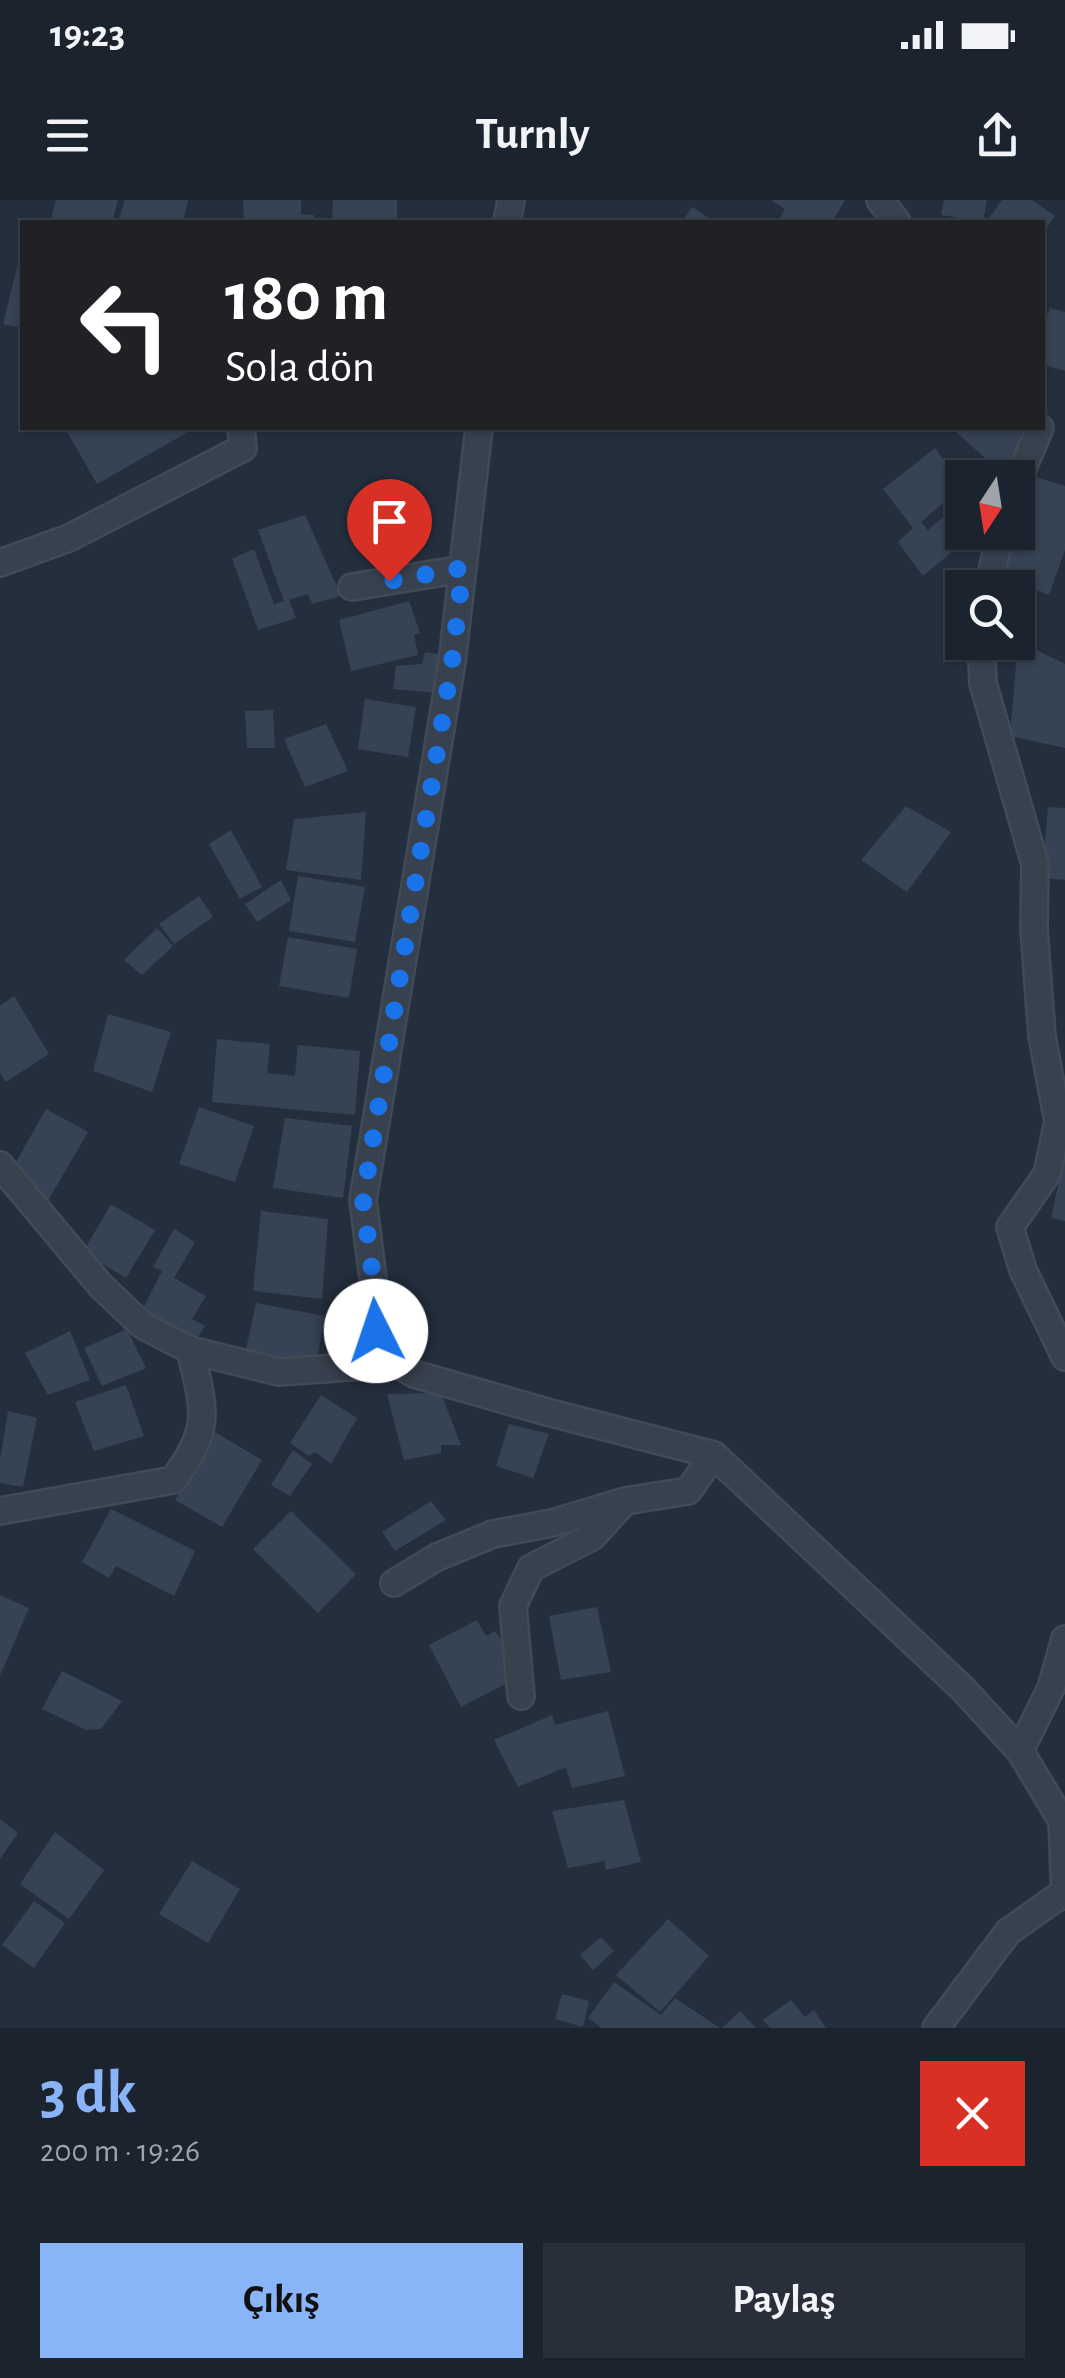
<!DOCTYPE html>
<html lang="tr">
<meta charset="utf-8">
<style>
body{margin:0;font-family:"Alegreya Sans",sans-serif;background:#282f3a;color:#f1f3f6;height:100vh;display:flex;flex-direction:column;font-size:38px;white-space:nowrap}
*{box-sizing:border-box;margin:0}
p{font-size:32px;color:#a0a4aa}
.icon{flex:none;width:55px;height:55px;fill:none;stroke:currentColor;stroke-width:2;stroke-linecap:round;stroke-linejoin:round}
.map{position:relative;height:1828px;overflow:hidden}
.sheet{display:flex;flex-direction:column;background:#1b232e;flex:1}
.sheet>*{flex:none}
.banner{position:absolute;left:20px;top:20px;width:1025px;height:210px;border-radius:0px;box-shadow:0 2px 8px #0004,0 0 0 2px #39404a;background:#202124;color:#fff;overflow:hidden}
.needle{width:65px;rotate:192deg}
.tools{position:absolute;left:945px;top:260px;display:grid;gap:20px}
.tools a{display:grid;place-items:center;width:90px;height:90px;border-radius:0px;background:#1b232e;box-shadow:0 2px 8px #0004,0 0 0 2px #39404a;font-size:50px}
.pin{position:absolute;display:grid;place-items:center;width:85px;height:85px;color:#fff;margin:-102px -42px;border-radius:50% 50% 50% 0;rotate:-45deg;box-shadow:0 0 10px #0007}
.pin .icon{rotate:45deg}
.me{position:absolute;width:110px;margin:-55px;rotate:356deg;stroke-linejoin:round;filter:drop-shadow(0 0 8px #0008)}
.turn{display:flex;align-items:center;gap:35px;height:210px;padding:0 40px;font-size:45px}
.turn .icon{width:130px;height:130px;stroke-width:2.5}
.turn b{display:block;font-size:70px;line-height:85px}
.round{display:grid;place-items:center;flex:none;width:105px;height:105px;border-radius:0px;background:#282f3a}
.overview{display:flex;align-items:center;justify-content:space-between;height:170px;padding:0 40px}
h1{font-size:60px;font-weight:600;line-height:75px;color:#8ab4f8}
.primary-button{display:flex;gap:20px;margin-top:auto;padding:20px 40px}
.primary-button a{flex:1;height:115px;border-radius:0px;background:#8ab4f8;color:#111;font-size:40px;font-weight:600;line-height:115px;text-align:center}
.primary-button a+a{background:#282f3a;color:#f1f3f6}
.status{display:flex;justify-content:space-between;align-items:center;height:70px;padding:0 50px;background:#1b232e;direction:ltr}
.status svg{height:28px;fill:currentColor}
header{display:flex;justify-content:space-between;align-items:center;height:130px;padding:0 40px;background:#1b232e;font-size:45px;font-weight:600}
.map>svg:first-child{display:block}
</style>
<div class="status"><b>19:23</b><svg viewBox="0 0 49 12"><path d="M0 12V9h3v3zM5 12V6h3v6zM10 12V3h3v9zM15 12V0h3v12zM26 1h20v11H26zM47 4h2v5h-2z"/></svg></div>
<header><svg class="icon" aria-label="menu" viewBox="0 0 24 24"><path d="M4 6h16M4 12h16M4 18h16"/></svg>Turnly<svg class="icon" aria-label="share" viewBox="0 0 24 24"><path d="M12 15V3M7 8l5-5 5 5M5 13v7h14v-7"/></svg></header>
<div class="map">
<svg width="1065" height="1828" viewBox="0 0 1065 1828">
<rect width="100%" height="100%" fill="#242f3e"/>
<!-- building -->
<g fill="#364354">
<polygon points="56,0 118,0 112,22 50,22"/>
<polygon points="125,0 188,0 183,22 118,22"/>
<polygon points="243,0 301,0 301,14 314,15 314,22 244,22"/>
<polygon points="333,0 397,0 397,22 332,22"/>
<polygon points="771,0 845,0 832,22 777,22 785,9"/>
<polygon points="944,0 987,0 983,22 941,15"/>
<polygon points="1002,0 1032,0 1055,16 1042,35 1042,22 986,22"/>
<polygon points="692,7 715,22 682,22"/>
<polygon points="18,63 22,64 22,128 3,124"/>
<polygon points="1050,108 1065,112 1065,171 1042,164 1042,126"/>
<polygon points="65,228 195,228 97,284"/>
<polygon points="959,228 1022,228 1018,251 1004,275 955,231"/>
<polygon points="935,248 962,287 921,322 928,330 946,314 964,342 923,376 898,342 913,328 883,289"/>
<polygon points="1026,274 1065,286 1065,350 1049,395 994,375 1008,332 1018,332 1018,302"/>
<polygon points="305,315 341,396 312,404 308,394 289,400 296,418 258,430 232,359 254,349 274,404 284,401 258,330"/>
<polygon points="409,401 420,433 414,435 418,455 351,471 339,420"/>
<polygon points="1018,441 1065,464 1065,548 1010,536"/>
<polygon points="425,452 443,455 437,493 393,489 396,466 422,464"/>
<polygon points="365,499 416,507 408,557 358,549"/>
<polygon points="273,510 275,548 247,548 245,511"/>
<polygon points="326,524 348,571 305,587 284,539"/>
<polygon points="906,606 951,632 907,692 861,660"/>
<polygon points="1048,607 1065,608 1065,680 1042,678"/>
<polygon points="366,612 361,680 286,670 294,619"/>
<polygon points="231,630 262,687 240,699 209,644"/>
<polygon points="298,676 365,687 355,742 289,731"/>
<polygon points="281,680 291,700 257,722 245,704"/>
<polygon points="199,696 213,717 174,744 159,724"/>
<polygon points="157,728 173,746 142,775 124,760"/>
<polygon points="288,737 357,749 349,798 279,786"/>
<polygon points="14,796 49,854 6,882 0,873 0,806"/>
<polygon points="108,814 171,832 152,892 93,871"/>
<polygon points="217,839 270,844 267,873 295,876 298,845 360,851 355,915 212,902"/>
<polygon points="199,907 254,926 235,982 179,964"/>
<polygon points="46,909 88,932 45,1006 12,969"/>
<polygon points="285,918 352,926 343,998 273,988"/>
<polygon points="1063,962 1065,962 1065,1021 1051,1018"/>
<polygon points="111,1004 155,1030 126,1078 83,1052"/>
<polygon points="261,1011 328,1019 322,1099 253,1091"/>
<polygon points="174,1029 195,1042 174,1078 206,1096 192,1119 205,1126 193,1145 139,1116 162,1071 153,1067"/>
<polygon points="256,1103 325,1116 316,1164 245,1154"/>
<polygon points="127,1129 146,1168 102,1186 84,1148"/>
<polygon points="70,1131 90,1180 48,1195 25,1153"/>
<polygon points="126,1185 144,1236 94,1251 75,1202"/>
<polygon points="441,1193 461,1245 441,1245 441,1253 404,1260 387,1194"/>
<polygon points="321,1195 357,1218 331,1264 315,1252 309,1256 290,1243"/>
<polygon points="8,1211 37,1218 23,1287 0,1283 0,1260"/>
<polygon points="509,1224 549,1234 533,1278 496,1266"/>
<polygon points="215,1232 262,1260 222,1327 175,1300"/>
<polygon points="293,1250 312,1264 290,1296 271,1285"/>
<polygon points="431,1301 446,1320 395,1351 382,1332"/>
<polygon points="111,1309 195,1351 174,1396 116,1366 109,1378 82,1362"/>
<polygon points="291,1311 356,1374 318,1413 253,1349"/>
<polygon points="0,1395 29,1408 0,1476"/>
<polygon points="597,1407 611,1472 561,1480 549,1416"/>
<polygon points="477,1420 486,1436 495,1431 514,1456 503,1464 509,1482 461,1507 429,1445"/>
<polygon points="62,1471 122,1501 101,1529 86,1530 42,1509"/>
<polygon points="608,1511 625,1576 572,1588 566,1567 518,1587 494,1540 552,1515 555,1525"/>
<polygon points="624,1600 641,1662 606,1670 605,1661 568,1668 552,1611"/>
<polygon points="0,1619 18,1633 0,1659"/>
<polygon points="55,1632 104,1670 69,1719 20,1684"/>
<polygon points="192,1661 240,1689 208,1743 159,1714"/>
<polygon points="34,1701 65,1723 34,1768 2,1745"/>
<polygon points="668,1719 709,1756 660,1812 616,1775"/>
<polygon points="601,1737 614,1751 593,1770 580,1755"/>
<polygon points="614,1782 661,1815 675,1798 720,1828 602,1828 588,1818"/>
<polygon points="562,1794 589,1801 583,1827 555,1819"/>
<polygon points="791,1800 805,1817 814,1810 826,1828 770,1828 763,1820"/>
<polygon points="740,1811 756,1828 722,1828"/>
</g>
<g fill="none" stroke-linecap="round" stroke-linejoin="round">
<defs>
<g id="minor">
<polyline points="880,0 897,22"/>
<polyline points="507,22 511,0"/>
<polyline points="479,228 452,462 363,1000 377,1110 376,1151 414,1174 547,1212 714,1255 963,1489 1020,1551 1062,1621 1065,1696"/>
<polyline points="1018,280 1040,228"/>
<polyline points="0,363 69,338 243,248 241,228"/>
<polyline points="352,387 463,369"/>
<polyline points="988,388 1001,332"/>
<polyline points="981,442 983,483 1035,664 1034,729 1042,836 1058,922 1047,974 1010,1027 1023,1070 1065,1157"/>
<polyline points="0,965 101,1086 142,1125 190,1150 279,1172 364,1166 376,1151"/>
<path d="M0,1311L173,1280C212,1228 205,1210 190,1150"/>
<polyline points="394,1383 437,1357 493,1334 552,1323 625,1301"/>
<polyline points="521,1496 513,1406 531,1368 592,1337 625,1301 688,1291 714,1255"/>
<polyline points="1020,1551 1051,1488 1065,1439"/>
<polyline points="936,1828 1008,1732 1063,1693"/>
</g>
</defs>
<!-- minor casing -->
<use href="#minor" stroke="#414a57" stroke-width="30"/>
<!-- minor -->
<use href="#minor" stroke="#38414e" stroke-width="25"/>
</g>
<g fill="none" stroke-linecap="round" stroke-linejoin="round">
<!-- route -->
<polyline stroke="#1a73e8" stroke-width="18" stroke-dasharray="0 32.4" points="376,1131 377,1110 363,1000 452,462 463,368 389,381"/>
</g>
</svg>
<div class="tools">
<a><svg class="needle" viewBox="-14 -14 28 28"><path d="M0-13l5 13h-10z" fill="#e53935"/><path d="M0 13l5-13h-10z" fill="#a0a4aa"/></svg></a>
<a><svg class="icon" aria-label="search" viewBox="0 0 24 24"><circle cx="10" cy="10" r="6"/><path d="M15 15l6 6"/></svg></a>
</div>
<div class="pin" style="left:389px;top:381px;background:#d93025"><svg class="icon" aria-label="arrive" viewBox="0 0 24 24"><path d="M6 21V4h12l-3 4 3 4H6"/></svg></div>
<svg class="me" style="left:376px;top:1131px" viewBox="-20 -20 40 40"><circle r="19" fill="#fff"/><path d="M0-13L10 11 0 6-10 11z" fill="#1a73e8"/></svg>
<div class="banner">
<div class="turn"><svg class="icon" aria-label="left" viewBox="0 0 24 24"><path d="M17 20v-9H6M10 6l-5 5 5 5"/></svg><div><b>180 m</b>Sola dön</div></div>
</div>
</div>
<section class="sheet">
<div class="overview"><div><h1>3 dk</h1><p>200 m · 19:26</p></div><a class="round" style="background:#d93025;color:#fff"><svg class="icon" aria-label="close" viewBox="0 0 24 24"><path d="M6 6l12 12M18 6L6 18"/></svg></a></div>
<div class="primary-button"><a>Çıkış</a><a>Paylaş</a></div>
</section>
